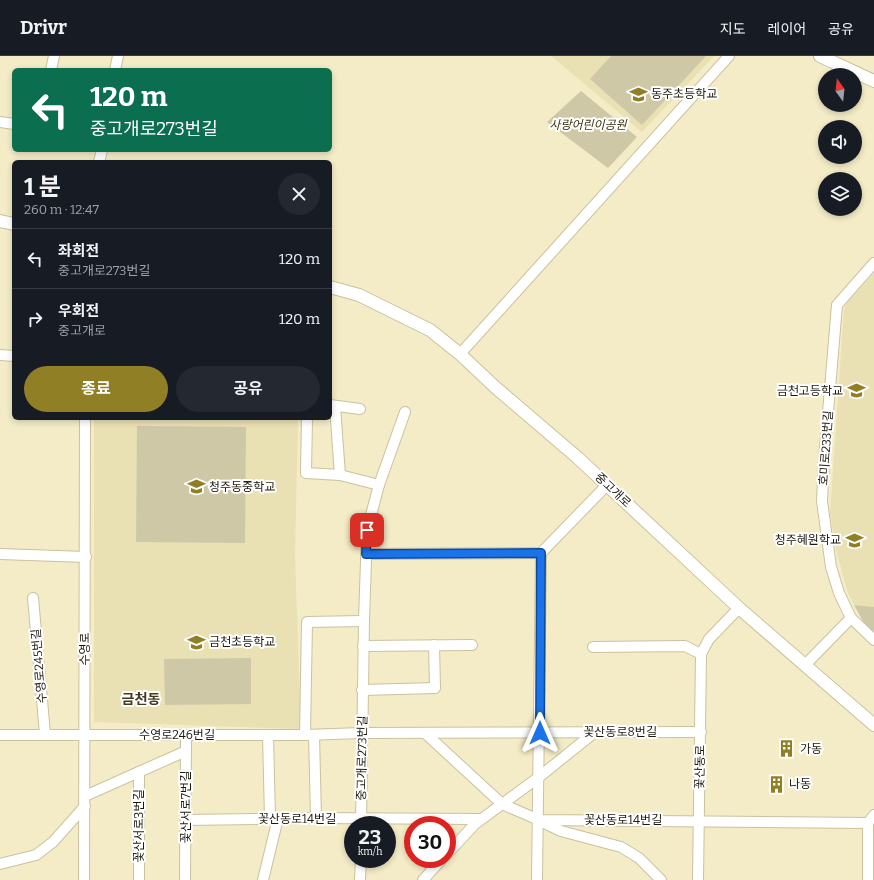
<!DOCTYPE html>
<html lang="ko">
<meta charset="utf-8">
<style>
body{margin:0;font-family:Bitter,"Noto Sans KR",serif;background:#242831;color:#f1f3f6;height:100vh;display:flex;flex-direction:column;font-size:15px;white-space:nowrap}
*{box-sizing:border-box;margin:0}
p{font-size:13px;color:#9ea1a6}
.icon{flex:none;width:22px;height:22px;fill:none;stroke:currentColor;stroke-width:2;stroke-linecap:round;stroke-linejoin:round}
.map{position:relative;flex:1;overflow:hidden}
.drawer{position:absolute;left:12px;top:104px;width:320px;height:260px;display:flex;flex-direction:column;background:#171b24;border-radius:6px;box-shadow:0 2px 6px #0003}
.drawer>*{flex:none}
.top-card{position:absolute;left:12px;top:12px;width:320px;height:84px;border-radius:6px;box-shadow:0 2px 6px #0003;background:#0b6e4f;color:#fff;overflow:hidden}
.needle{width:26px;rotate:345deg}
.tools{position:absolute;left:818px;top:12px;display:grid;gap:8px}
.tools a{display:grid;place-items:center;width:44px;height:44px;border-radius:50%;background:#171b24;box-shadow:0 2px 6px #0003;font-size:20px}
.speed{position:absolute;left:344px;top:760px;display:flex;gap:8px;font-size:20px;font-weight:700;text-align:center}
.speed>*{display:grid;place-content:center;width:52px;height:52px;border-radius:50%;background:#171b24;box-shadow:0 2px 6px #0003;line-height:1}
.speed small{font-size:10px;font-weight:400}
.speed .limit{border:6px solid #d22;background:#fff;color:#111}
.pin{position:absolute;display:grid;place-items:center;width:34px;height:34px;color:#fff;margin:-17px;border-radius:8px;box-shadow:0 2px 6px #0006}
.me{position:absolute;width:44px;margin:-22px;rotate:0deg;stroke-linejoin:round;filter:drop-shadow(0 0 3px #0008)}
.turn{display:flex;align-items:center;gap:14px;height:84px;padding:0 12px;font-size:18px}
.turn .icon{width:52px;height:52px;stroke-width:2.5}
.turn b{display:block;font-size:28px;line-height:34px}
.round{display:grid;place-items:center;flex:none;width:42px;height:42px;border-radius:21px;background:#242831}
.summary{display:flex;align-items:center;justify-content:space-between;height:68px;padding:0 12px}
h1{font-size:24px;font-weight:700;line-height:30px}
.action{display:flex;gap:8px;margin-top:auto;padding:8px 12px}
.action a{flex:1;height:46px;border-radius:24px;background:#917f26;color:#fff;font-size:16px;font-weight:700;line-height:46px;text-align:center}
.action a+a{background:#242831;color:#f1f3f6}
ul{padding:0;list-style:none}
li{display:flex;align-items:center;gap:12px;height:60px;padding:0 12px;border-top:1px solid #363941}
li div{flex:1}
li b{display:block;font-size:15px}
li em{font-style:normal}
header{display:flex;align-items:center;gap:24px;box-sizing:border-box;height:56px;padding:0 20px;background:#171b24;border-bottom:1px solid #363941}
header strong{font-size:19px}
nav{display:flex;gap:22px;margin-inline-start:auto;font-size:14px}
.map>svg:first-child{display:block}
</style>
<header>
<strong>Drivr</strong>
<nav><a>지도</a><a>레이어</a><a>공유</a></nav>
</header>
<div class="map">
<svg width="874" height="824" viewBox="0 0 874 824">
<rect width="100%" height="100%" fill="#f4ecc7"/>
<!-- built -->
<g fill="#e9e0b4">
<polygon points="551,0 714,0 642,76"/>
<polygon points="874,217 874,551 854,549 848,537 836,494 830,457 844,254 847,247"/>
<polygon points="94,362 298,362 295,500 301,673 94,666"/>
</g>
<!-- green -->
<g fill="#cfc8a7">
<polygon points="611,0 706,0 642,69 590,23"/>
<polygon points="581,35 637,81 608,112 547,66"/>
<polygon points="137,370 246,371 245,487 136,486"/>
<polygon points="854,549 874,551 874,577 865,569"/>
<polygon points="251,602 251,648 165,649 164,603"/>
</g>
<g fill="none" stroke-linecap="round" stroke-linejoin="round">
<defs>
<g id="minor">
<polyline points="51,14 54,0"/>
<polyline points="115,14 118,0"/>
<polyline points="0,66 14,68"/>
<polyline points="99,106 102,94"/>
<polyline points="874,207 837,249 824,404 822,445 831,511 839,537 851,562 874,584"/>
<polyline points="460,298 729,0"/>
<polyline points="0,299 14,300"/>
<polyline points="330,349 360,353"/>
<polyline points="335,350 340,419"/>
<polyline points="307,362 306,417 340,419 379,429"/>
<polyline points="0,498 86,501"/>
<polyline points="366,498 541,497 607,429"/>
<polyline points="33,542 45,678"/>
<polyline points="363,590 472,589"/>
<polyline points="593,591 685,590 701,598"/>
<polyline points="805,609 851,562"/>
<polyline points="362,634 435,632 434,589"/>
<polyline points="425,677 502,748 539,764 868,767 874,759"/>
<polyline points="0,679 305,679 362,677 701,676"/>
<polyline points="268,679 270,762"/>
<polyline points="305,679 307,566 364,565"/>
<polyline points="314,679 316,762"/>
<polyline points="139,716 139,824"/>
<polyline points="85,740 186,695"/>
<polyline points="186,764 316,762 480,763"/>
<polyline points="540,765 561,775 621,791 639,802 661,824"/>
<polyline points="868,767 868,824"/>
<polyline points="361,769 364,565 367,474 379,429 405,356"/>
<polyline points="447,798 475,768 539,721 595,676"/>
<polyline points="0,808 36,799 53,786 85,750"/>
<polyline points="84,824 85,362"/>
<polyline points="185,824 186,679"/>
<polyline points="263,824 278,762"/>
<polyline points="360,824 361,803"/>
<polyline points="423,824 442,803"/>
<polyline points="537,824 541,497"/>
<polyline points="698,824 701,598 709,583 739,552"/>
</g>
<g id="tertiary">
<polyline points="820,0 874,25"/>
<polyline points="0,165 14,168"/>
<polyline points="330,231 359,239 430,274 460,298 495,331 578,402 739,552 874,669"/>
</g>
</defs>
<!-- minor casing -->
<use href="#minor" stroke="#c9c29e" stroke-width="12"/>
<!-- tertiary casing -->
<use href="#tertiary" stroke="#c9c29e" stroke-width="14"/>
<!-- minor -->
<use href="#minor" stroke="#fff" stroke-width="10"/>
<!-- tertiary -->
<use href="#tertiary" stroke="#fff" stroke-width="12"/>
</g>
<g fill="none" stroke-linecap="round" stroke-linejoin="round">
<defs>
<polyline id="route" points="367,474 366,498 541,497 540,677"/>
</defs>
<!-- route casing -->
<use href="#route" stroke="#114b97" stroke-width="10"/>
<!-- route -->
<use href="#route" stroke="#1a73e8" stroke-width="7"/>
</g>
<!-- icons -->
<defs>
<symbol id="school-bare" viewBox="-9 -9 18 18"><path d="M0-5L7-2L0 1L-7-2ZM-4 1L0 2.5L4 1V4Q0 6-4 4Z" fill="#917f26" stroke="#fff" stroke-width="2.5" paint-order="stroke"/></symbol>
<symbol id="building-bare" viewBox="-9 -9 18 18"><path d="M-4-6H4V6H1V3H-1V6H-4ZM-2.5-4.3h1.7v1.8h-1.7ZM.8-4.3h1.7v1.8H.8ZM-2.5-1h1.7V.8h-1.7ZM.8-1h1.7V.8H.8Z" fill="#917f26" stroke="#fff" stroke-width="2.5" paint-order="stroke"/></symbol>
</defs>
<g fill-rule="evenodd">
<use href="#school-bare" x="626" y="26" width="25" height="25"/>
<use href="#school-bare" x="844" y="322" width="25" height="25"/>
<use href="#school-bare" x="184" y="418" width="25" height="25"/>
<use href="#school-bare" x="842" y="472" width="25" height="25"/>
<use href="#school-bare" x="184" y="574" width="25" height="25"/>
<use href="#building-bare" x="774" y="680" width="25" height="25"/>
<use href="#building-bare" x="764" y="716" width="25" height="25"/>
</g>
<g text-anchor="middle" stroke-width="4" stroke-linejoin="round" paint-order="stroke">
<!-- poi labels -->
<g font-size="12" fill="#1d1a0d" stroke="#fff" text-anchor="start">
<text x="651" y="42">동주초등학교</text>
<text x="843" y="339" text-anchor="end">금천고등학교</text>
<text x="209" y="435">청주동중학교</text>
<text x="841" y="488" text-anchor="end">청주혜원학교</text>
<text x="209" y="590">금천초등학교</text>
<text x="800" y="697">가동</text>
<text x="789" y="732">나동</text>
</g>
<!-- park labels -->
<g font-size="12" font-style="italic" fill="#3e3611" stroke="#fff">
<text x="588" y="73">사랑어린이공원</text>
</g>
<!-- street labels -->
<g font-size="12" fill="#1d1a0d" stroke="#fff">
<text transform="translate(826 392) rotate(-86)" y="4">호미로233번길</text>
<text transform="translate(613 434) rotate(43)" y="4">중고개로</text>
<text transform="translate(85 593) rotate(-90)" y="4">수영로</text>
<text transform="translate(39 610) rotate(-95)" y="4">수영로245번길</text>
<text x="620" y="680">꽃산동로8번길</text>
<text x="177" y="683">수영로246번길</text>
<text transform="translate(362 702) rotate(-89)" y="4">중고개로273번길</text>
<text transform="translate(700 711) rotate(-89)" y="4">꽃산동로</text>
<text transform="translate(186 751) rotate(-90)" y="4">꽃산서로7번길</text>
<text x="297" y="767">꽃산동로14번길</text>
<text x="623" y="768">꽃산동로14번길</text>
<text transform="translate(139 770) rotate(-90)" y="4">꽃산서로3번길</text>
</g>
<!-- quarter labels -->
<g font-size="14" font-weight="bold" fill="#433c1c" stroke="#fff">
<text x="141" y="648">금천동</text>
</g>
</g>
</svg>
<div class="tools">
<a><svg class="needle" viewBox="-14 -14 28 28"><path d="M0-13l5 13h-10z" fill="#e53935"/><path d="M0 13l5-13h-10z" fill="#9ea1a6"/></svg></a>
<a><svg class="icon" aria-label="sound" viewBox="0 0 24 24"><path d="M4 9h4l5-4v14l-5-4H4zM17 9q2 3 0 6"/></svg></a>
<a><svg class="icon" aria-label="layers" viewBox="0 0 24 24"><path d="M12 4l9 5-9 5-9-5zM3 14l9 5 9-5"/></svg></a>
</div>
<div class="speed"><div>23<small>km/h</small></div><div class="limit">30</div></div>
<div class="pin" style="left:367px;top:474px;background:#d93025"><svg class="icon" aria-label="arrive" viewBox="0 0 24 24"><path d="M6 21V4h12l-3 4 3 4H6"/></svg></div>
<svg class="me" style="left:540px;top:677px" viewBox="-20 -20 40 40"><path d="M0-17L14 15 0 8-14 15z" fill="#1a73e8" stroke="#fff" stroke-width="4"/></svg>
<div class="top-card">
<div class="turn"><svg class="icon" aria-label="left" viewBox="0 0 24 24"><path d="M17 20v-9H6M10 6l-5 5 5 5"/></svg><div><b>120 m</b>중고개로273번길</div></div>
</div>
<section class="drawer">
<div class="summary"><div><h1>1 분</h1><p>260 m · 12:47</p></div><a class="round"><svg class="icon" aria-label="close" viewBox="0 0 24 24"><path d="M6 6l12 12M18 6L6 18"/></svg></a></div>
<ul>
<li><svg class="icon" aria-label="left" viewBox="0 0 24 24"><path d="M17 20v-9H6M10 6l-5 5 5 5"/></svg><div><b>좌회전</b><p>중고개로273번길</p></div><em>120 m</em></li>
<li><svg class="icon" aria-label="right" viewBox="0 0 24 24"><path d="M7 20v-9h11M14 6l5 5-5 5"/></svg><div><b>우회전</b><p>중고개로</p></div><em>120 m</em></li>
</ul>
<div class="action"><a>종료</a><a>공유</a></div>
</section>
</div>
